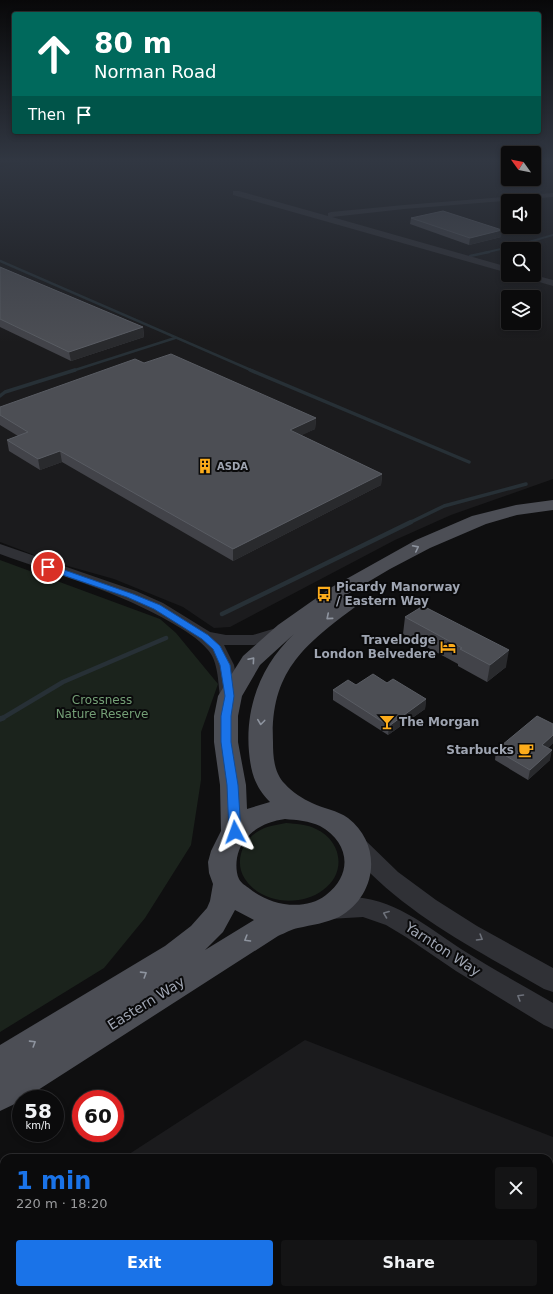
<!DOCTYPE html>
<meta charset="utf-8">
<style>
body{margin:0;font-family:"DejaVu Sans",sans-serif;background:#141415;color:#f1f3f6;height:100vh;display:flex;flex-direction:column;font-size:15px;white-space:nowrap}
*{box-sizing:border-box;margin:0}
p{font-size:13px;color:#9a9b9d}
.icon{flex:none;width:22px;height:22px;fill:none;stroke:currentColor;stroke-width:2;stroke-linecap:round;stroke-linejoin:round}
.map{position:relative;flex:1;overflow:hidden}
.side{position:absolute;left:0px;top:1154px;width:553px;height:140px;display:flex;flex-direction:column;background:#0b0b0c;border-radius:12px 12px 0 0;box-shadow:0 2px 6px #0003,0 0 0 1px #2b2b2d}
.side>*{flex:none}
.hud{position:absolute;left:12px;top:12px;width:529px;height:122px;border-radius:4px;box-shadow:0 2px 6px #0003,0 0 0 1px #2b2b2d;background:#00695c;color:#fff;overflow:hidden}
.needle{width:26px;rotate:303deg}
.tools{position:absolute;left:501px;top:146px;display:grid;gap:8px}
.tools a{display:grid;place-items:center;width:40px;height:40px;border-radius:4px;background:#0b0b0c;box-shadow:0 2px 6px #0003,0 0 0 1px #2b2b2d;font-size:20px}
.speed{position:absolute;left:12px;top:1090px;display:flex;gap:8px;font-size:20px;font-weight:700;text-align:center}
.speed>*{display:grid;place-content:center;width:52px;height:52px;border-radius:50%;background:#0b0b0c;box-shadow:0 2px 6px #0003,0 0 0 1px #2b2b2d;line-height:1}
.speed small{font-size:10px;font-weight:400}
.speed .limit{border:6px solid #d22;background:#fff;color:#111}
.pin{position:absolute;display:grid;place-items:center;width:34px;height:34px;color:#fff;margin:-17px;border:2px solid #fff;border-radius:50%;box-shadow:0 1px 4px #0007}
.me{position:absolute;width:44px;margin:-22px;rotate:356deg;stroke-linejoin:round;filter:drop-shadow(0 0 3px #0008)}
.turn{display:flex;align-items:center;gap:14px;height:84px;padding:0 16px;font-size:18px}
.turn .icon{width:52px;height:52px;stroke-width:2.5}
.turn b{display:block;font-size:28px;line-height:34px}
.then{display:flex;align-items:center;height:38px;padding:0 16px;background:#0003;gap:8px;font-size:15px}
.round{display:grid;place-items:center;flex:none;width:42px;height:42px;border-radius:4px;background:#141415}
.summary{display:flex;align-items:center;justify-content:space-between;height:68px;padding:0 16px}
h1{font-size:24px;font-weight:700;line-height:30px;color:#1a73e8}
.button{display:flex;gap:8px;margin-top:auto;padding:8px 16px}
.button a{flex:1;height:46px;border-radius:4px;background:#1a73e8;color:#fff;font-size:16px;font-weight:700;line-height:46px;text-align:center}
.button a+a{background:#141415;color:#f1f3f6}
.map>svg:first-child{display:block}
</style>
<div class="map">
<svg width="553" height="1294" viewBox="0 0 553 1294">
<rect width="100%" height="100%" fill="#0f0f10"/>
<!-- built -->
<g fill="#1b1b1d" fill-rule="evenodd">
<path d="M37,160H508V179H534V160H553V479L451,515L395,540L230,627L214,628L183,607L114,579L50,561L0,542V167ZM508,201H534V227H508ZM508,249H534V275H508ZM508,297H534V323H508Z"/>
<polygon points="305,1040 553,1137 553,1294 0,1294 0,1238 4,1235 4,1290 549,1290 549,1158 123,1158"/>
</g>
<!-- green -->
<g fill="#1b231c">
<polygon points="0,560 160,619 176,633 218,684 201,732 201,780 191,845 145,918 104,968 0,1032"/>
<path d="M286,823C296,824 306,824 316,829C342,841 347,873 323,890C301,907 261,904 245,879C234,863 242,841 257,832C266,826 276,825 286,823Z"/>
</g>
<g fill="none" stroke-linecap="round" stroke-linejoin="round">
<!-- stream-far4 -->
<polyline stroke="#273036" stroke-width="2" points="484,253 522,244 553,235"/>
<!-- stream-far3 -->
<g stroke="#273036" stroke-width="2.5">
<polyline points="470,256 489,252"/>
<polyline points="0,261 253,371"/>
<polyline points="72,371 175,338"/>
</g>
<!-- stream-far2 -->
<g stroke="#273036" stroke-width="3.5">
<polyline points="250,370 469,462"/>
<polyline points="0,396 5,392 75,370"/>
<polyline points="409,523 444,506 526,484"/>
</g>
<!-- stream-far1 -->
<g stroke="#273036" stroke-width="4.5">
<polyline points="222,614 411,522"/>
<polyline points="1,719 63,682 166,638"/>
</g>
<!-- stream -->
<polyline stroke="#273036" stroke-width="5.5" points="0,719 3,718"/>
<!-- minor -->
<g fill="#303136" fill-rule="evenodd">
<polygon points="233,191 239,191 328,216 328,213 331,212 404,205 553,193 553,197 404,209 332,217 508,267 508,273 233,195"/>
<polygon points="520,275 534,275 553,280 553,286 522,277"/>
<path d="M0,544L136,591L163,603L210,632L226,635H253L286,625L292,626L295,630L292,634L254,645H224L234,665L240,696L237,700L230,702L223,700L220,696C218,681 218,661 208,650C198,638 184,630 172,623C119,592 58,575 0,554Z"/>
<path d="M355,835L363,838L398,872L436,900L477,926L553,968V992L544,989C484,954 420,922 370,873C361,864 350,855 344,844L347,838Z"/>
<path d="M346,897C391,896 425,925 461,949C491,968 522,985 553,1003V1029L544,1025L456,971L406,937L386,925L363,917L329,919L321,916L317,909L321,902L329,899Z"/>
</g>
<!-- major -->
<path fill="#4c4e55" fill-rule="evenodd" d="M553,500V510L517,515L486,524L430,548L390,569L346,595L343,598L348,597L355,599L358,603L355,607C304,645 270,672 273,742C273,757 274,773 285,784C292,792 303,799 312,803C324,809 337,810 348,818C383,845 377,896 339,917C326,923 312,925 298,928C292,929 285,933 278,936L24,1099H21V1101L0,1111V1045L165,946L191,926L207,908L210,901L213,884L209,873L208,862L211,851L221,831L220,785L214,742V716L218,696L243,656L278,625L332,587L416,540L472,516L516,505ZM294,634C261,665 245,707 249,752C251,773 255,787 270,802L247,809L246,785L238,742V716L242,696L260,665ZM285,819C297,820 309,821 320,826C350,843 353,874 326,895C304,912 270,905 250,889C246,886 241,883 239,879C236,873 236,864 237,858C241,834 263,822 285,819ZM235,910L254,920L205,950L223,932Z"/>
</g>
<!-- wall -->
<g fill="#424349">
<polygon points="411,218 501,237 469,245 410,224"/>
<polygon points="0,267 143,327 144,337 71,361 0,327"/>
<polygon points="144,363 316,418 315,429 301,435 382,474 381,485 233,561 62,462 40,470 9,451 7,440 18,436 0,425 0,407"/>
<polygon points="405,617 506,667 487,682 458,666 458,664 403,634"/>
<polygon points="387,683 426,699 425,709 388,735 333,700 333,690 356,685"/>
<polygon points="553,724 553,743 548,748 550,760 528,780 495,760 496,750"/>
</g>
<!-- shaded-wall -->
<g fill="#292a2d">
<polygon points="502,230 501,237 469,245 470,238"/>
<polygon points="143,327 144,337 71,361 69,352"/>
<polygon points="316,418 315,429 290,441 290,430"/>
<polygon points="60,451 62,462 40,470 38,459"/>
<polygon points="382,474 381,485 233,561 233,549"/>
<polygon points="509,650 506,667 487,682 490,665"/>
<polygon points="426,699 425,709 388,735 389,726"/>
<polygon points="553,735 553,743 540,755 542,745"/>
<polygon points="552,750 550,760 528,780 530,770"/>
</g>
<!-- building -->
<g fill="#4c4e54" stroke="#595c63">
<polygon points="443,211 502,230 470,238 411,218"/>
<polygon points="0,267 143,327 69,352 0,319"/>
<polygon points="171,354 316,418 290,430 382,474 233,549 60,451 38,459 7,440 28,432 0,415 0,407 135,359 144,363"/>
<polygon points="423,606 509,650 490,665 460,649 462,648 405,617"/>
<polygon points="373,674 387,683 393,679 426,699 389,726 333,690 348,680 356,685"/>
<polygon points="537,716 553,724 553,735 542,745 552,750 530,770 496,750"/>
</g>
<!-- one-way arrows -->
<defs><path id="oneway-chevron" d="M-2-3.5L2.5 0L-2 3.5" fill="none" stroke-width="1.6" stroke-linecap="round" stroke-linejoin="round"/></defs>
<g stroke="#8e949f">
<use href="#oneway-chevron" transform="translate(416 548) rotate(-27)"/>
<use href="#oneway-chevron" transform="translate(329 617) rotate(140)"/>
<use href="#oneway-chevron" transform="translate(252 660) rotate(-49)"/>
<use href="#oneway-chevron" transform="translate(261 722) rotate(97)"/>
<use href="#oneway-chevron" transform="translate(247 939) rotate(149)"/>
<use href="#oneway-chevron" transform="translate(144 974) rotate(-32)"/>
<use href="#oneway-chevron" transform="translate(33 1043) rotate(-32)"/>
</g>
<g stroke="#6d717a">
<use href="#oneway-chevron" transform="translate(386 914) rotate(-159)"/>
<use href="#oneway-chevron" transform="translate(480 938) rotate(31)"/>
<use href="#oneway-chevron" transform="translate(520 997) rotate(-149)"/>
</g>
<!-- sky -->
<linearGradient id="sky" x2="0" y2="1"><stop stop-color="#080809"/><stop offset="0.47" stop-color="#313742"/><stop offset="1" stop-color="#313742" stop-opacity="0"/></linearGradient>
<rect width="553" height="342" fill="url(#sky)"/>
<!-- route -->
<polygon fill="#1a73e8" stroke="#114b97" points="45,565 50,565 133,594 160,605 208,635 220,646 230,665 234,696 231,716 231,742 238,785 241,832 239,835 235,836 231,835 229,832 227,785 221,742 221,716 225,696 220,665 213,649 202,639 154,609 127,597 45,569 43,567"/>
<!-- icons -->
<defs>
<symbol id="building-bare" viewBox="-9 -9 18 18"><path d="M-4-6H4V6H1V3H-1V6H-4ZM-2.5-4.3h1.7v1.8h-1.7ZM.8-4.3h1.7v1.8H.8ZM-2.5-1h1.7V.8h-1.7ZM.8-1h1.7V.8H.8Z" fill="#fcac1b" stroke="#0a0a0b" stroke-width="2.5" paint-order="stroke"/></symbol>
<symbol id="bus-bare" viewBox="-9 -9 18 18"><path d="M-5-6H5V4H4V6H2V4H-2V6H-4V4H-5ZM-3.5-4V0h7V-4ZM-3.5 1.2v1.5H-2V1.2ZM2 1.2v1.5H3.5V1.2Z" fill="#fcac1b" stroke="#0a0a0b" stroke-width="2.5" paint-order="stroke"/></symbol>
<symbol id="hotel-bare" viewBox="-9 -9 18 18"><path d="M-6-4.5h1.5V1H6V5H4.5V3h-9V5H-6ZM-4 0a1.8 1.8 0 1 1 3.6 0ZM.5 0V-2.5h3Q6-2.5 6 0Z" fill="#fcac1b" stroke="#0a0a0b" stroke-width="2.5" paint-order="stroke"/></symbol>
<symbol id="bar-bare" viewBox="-9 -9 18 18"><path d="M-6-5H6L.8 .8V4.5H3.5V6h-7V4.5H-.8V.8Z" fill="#fcac1b" stroke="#0a0a0b" stroke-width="2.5" paint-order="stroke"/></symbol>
<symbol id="cafe-bare" viewBox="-9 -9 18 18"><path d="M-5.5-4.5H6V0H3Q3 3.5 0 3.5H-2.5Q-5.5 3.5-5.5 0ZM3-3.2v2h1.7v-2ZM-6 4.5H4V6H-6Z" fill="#fcac1b" stroke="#0a0a0b" stroke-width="2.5" paint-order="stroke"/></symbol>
</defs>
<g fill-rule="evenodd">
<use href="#building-bare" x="194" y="455" width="22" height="22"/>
<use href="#bus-bare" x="313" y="583" width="22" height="22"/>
<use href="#hotel-bare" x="437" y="636" width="22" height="22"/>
<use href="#bar-bare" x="376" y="711" width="22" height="22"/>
<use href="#cafe-bare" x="515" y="739" width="22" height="22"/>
</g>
<g text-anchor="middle" stroke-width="4" stroke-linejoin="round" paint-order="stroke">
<!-- far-poi labels -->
<g font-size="10" font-weight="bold" fill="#9fa5b2" stroke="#0a0a0b" text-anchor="start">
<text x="217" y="470">ASDA</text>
</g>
<!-- poi labels -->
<g font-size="12" font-weight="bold" fill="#9fa5b2" stroke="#0a0a0b" text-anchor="start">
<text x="336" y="591">Picardy Manorway<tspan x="336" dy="14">/ Eastern Way</tspan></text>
<text x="436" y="644" text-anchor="end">Travelodge<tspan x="436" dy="14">London Belvedere</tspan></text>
<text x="399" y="726">The Morgan</text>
<text x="514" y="754" text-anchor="end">Starbucks</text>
</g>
<!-- park labels -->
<g font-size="12" fill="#749f76" stroke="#0a0a0b">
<text x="102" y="704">Crossness<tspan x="102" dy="14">Nature Reserve</tspan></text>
</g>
<!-- near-street labels -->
<g font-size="14" fill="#9fa5b2" stroke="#0a0a0b">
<text transform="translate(443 949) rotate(33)" y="5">Yarnton Way</text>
<text transform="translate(146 1003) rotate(-32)" y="5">Eastern Way</text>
</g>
</g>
</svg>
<div class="tools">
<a><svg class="needle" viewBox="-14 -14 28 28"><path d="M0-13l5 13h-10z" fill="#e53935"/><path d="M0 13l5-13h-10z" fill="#9a9b9d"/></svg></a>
<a><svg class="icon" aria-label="sound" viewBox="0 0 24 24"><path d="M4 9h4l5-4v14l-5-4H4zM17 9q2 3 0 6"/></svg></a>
<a><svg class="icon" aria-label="search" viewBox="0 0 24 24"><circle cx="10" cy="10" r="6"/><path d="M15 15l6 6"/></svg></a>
<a><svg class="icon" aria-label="layers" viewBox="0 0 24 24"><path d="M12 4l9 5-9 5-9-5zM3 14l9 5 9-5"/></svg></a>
</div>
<div class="speed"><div>58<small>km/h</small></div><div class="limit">60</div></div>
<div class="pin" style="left:48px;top:567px;background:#d93025"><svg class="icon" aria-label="arrive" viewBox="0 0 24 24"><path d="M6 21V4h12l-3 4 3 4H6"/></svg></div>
<svg class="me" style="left:235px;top:832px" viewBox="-20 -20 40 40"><path d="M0-17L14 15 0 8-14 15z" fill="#1a73e8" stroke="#fff" stroke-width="4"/></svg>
<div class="hud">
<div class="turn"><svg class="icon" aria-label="ahead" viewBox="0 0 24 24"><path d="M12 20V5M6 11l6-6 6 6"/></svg><div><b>80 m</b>Norman Road</div></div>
<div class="then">Then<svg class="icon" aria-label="arrive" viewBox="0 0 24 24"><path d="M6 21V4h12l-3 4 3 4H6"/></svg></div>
</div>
<section class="side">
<div class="summary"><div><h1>1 min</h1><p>220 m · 18:20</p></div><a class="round"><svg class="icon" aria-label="close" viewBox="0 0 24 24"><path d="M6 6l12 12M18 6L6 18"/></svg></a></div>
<div class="button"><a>Exit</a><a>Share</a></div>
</section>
</div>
